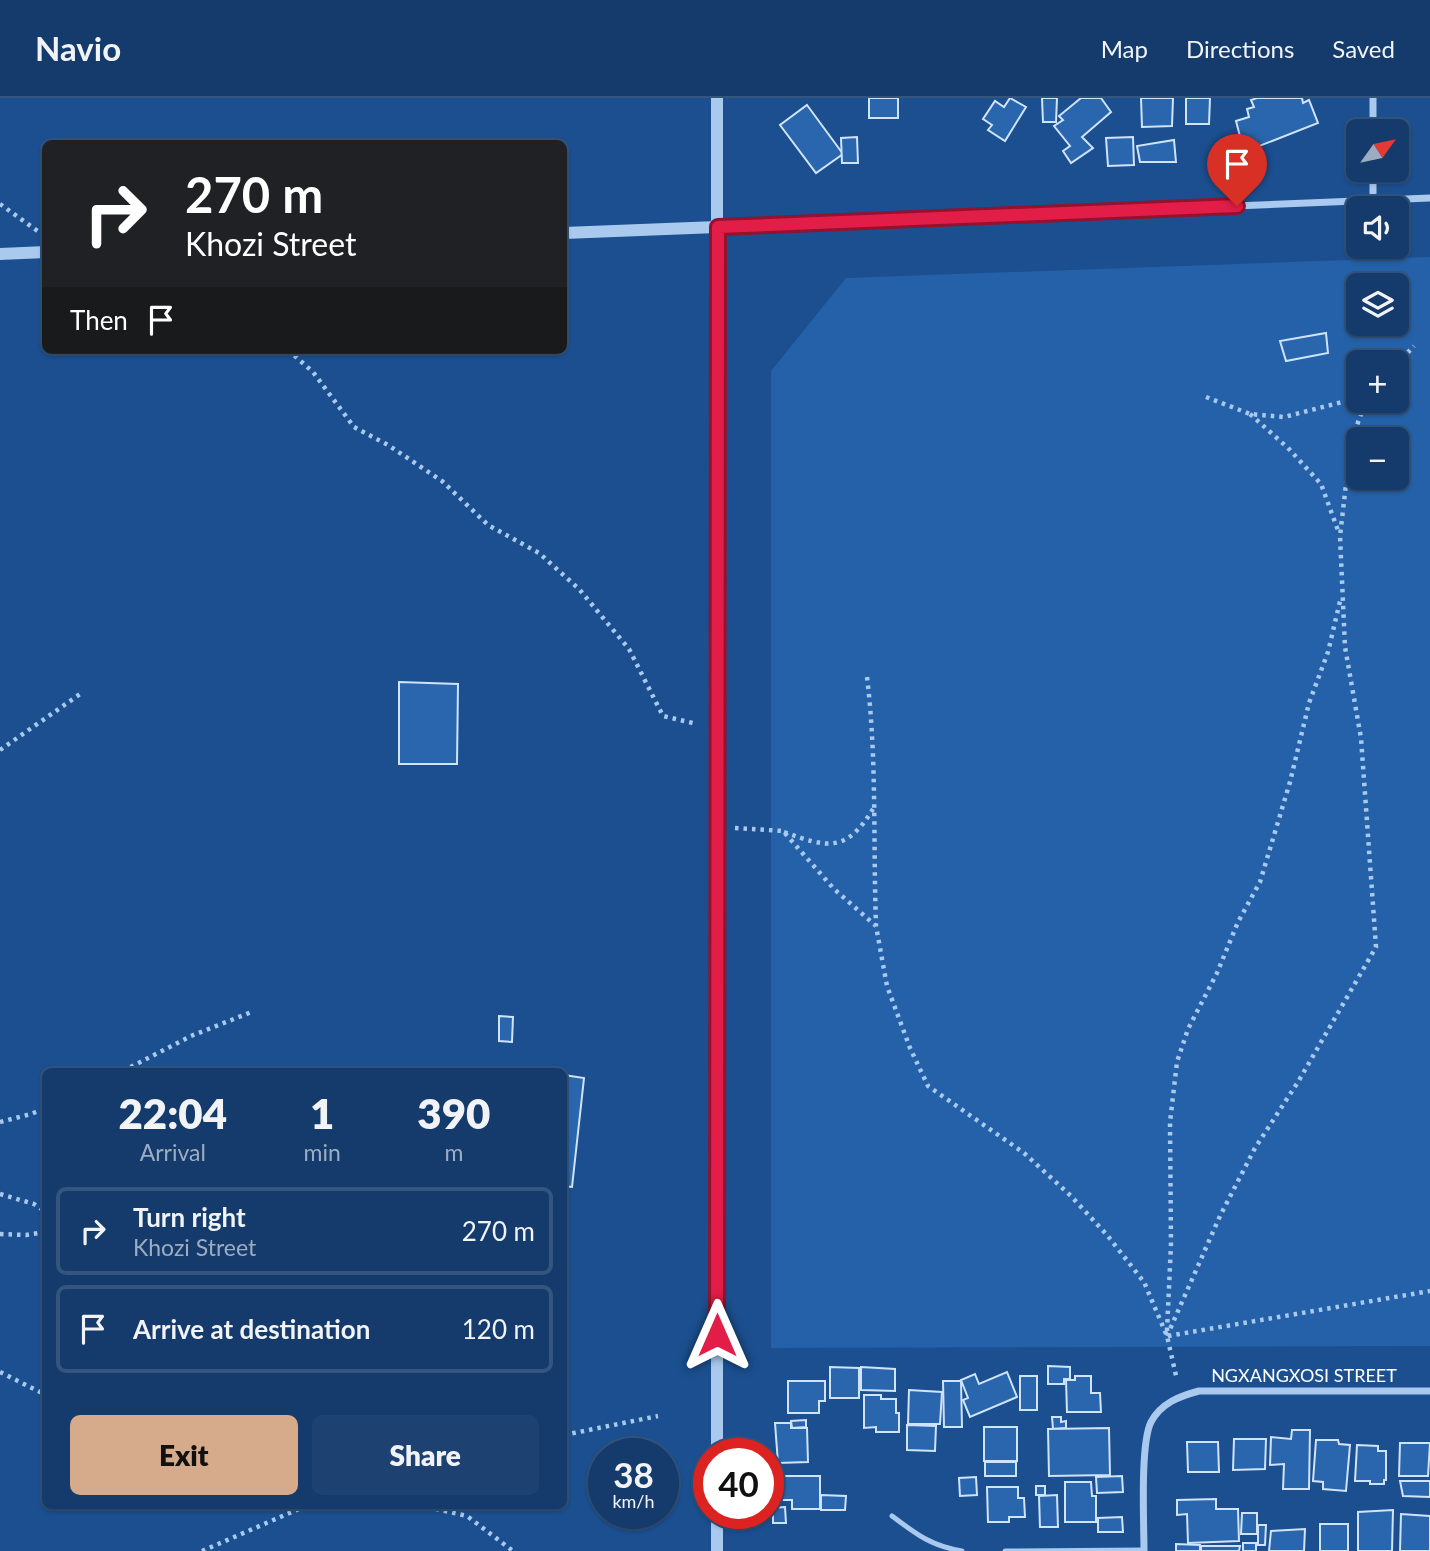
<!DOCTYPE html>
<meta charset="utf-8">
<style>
body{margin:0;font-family:Lato,sans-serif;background:#1d4271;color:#f1f3f6;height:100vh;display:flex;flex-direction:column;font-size:26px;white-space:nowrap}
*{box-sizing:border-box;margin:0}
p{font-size:23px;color:#9dadc1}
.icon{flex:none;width:38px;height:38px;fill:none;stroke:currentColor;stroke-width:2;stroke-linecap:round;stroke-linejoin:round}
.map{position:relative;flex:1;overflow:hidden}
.sheet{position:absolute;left:42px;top:970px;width:525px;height:441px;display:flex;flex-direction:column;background:#143b6b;border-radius:10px;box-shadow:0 2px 5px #0004,0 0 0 2px #33557e}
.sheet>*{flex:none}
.banner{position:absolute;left:42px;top:42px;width:525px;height:214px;border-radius:10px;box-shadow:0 2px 5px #0004,0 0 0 2px #33557e;background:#202124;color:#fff;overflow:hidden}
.needle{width:46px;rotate:57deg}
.buttons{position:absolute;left:1346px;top:21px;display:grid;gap:14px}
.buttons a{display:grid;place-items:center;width:63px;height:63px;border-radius:10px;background:#143b6b;box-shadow:0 2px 5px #0004,0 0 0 2px #33557e;font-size:35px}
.speed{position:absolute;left:588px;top:1340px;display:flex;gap:14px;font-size:35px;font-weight:700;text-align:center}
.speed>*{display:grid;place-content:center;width:91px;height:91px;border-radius:50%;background:#143b6b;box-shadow:0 2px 5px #0004,0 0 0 2px #33557e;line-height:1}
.speed small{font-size:18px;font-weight:400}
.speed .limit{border:10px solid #d22;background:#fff;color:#111}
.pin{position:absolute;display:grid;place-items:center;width:60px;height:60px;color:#fff;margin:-72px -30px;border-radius:50% 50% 50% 0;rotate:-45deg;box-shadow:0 0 7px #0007}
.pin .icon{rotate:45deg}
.me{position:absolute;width:77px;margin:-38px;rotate:0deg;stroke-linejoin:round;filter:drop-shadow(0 0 5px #0008)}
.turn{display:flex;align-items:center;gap:24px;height:147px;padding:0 28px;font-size:32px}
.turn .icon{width:91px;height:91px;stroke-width:2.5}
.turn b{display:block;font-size:49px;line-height:60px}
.then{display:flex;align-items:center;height:66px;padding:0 28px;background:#0003;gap:14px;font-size:26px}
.eta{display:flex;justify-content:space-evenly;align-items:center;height:119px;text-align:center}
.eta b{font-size:42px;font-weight:800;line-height:49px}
.cta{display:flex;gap:14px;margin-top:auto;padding:14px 28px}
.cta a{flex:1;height:80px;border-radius:10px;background:#d6ab8b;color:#111;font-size:28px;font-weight:800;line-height:80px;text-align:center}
.cta a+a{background:#1d4271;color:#f1f3f6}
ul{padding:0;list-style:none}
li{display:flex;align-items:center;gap:21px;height:88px;margin:0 14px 10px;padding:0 14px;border:4px solid #33557e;border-radius:10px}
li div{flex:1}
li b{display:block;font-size:26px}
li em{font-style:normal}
header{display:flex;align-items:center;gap:42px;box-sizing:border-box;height:98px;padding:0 35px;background:#143b6b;border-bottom:2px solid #33557e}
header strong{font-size:33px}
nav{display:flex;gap:38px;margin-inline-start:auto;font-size:24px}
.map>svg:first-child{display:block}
</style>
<header>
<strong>Navio</strong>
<nav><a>Map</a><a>Directions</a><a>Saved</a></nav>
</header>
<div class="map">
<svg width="1430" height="1453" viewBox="0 0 1430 1453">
<rect width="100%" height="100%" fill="#1b4f8f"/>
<!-- green -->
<path fill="#2461a8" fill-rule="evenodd" d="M1430,159V1248L771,1250V273L846,180ZM1358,187H1396V226H1358ZM1358,264H1396V303H1358ZM1358,341H1396V380H1358Z"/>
<!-- building -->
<g fill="#2a66ad" stroke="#cfe3fa" stroke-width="2">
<rect x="869" y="0" width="29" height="20"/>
<polygon points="1010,0 1026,9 1005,43 988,32 992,27 983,21 995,3 1004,9"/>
<polygon points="1042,0 1057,0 1056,24 1043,24"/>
<polygon points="1081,0 1101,0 1111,14 1082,39 1093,50 1071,65 1063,53 1070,48 1054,28 1063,22 1059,18"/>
<polygon points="1141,0 1173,0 1172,28 1142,29"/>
<polygon points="1186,0 1210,0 1209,26 1186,26"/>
<polygon points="1257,0 1302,0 1303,5 1309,2 1318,25 1244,54 1236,23 1249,19 1247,11 1254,9 1251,2"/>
<polygon points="807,7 843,56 816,75 780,27"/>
<polygon points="857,39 858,65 842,65 841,40"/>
<polygon points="1133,39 1134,67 1108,68 1106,40"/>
<polygon points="1174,42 1176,64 1140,64 1137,48"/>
<polygon points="1326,235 1328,255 1286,263 1280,243"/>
<polygon points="399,584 458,586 457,666 399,666"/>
<polygon points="499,918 513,919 512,944 499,943"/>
<polygon points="564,977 584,980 572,1089 564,1088"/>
<polygon points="1048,1268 1070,1269 1070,1281 1064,1281 1064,1286 1048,1286"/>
<polygon points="830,1269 859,1270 859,1300 830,1300"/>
<polygon points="861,1269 895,1271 895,1293 861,1292"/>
<polygon points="1007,1274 1017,1299 970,1319 963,1302 968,1300 961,1282 975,1276 979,1286"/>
<rect x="1020" y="1278" width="17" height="34"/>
<polygon points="1075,1278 1091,1278 1091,1295 1100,1295 1101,1314 1067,1314 1066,1282 1075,1282"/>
<polygon points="788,1283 825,1283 825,1303 819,1303 819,1315 788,1315"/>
<polygon points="943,1283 961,1283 962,1329 944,1329"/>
<polygon points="909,1292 942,1294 940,1326 908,1326"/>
<polygon points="864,1297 881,1297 881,1301 896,1301 896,1315 899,1315 899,1334 876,1334 876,1329 864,1330"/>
<polygon points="1052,1319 1061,1319 1061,1324 1066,1323 1066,1330 1053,1331"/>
<polygon points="806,1322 806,1329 792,1330 791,1323"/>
<polygon points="775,1325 791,1325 791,1330 807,1330 808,1364 778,1365"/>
<polygon points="907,1327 936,1328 935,1353 907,1352"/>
<rect x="984" y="1329" width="33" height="34"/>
<polygon points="1109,1330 1110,1377 1049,1378 1048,1331"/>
<polygon points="1292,1332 1310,1332 1309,1391 1283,1391 1284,1366 1270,1367 1271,1339 1291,1341"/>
<polygon points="1234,1341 1266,1341 1265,1371 1233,1372"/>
<polygon points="1316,1342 1338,1342 1339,1346 1350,1347 1346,1393 1323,1391 1323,1384 1313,1383"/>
<polygon points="1187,1344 1218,1344 1219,1374 1188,1374"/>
<polygon points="1400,1345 1430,1345 1428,1378 1399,1378"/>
<polygon points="1357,1347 1378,1348 1378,1353 1386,1353 1386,1382 1384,1382 1384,1386 1370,1386 1370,1383 1355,1383"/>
<rect x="985" y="1364" width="31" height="14"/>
<polygon points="781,1378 820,1378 820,1411 792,1411 792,1402 781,1402"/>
<polygon points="1122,1378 1123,1394 1097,1395 1096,1379"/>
<polygon points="976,1379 977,1397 960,1398 959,1380"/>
<polygon points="1400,1383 1430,1383 1430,1399 1403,1398"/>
<polygon points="1065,1384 1091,1384 1092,1398 1096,1398 1096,1424 1065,1424"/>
<rect x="1036" y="1388" width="9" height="9"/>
<polygon points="987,1389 1018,1389 1018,1400 1024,1400 1025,1419 1009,1419 1009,1424 988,1424"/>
<polygon points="821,1397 846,1398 845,1412 821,1412"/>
<polygon points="1057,1397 1058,1429 1040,1429 1039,1398"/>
<polygon points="1216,1401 1216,1411 1238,1411 1239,1443 1188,1445 1187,1416 1177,1417 1177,1402"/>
<polygon points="785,1409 786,1425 773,1425 773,1418 766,1418 768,1410"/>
<polygon points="1393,1412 1392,1453 1358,1453 1358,1414"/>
<polygon points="1242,1415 1257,1415 1257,1436 1241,1436"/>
<polygon points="1401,1416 1430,1418 1430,1453 1400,1453"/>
<polygon points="1122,1419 1123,1434 1098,1434 1098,1420"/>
<rect x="1320" y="1426" width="28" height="27"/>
<polygon points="1258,1427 1266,1427 1265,1447 1258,1447"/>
<polygon points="1305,1431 1304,1453 1269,1453 1271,1433"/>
<rect x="1243" y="1445" width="13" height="8"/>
<polygon points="1176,1446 1200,1447 1200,1453 1176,1453"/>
<polygon points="1201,1448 1240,1448 1239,1453 1201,1453"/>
</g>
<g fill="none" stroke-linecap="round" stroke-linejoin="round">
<!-- path -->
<g stroke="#a9c9ee" stroke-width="4.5" stroke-dasharray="3.5 5" stroke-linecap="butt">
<polyline points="0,106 39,134"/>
<polyline points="288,252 313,274 354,329 388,347 442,383 488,427 539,455 579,491 629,551 663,618 697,626"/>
<polyline points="1396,267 1414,248"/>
<polyline points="1206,299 1250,316 1284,319 1358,300"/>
<polyline points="1250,316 1288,350 1321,386 1339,435"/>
<path d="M867,579C877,661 873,745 876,827"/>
<polyline points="0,652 83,594"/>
<polyline points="735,730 783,733 834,791 876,828 887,888 910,950 928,988 1024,1055 1071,1098 1107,1137 1144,1184 1167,1238 1177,1282"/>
<path d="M784,734C828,750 846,755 873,711"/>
<polyline points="123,973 191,938 254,913"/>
<polyline points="0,1024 31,1016 46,1010"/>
<polyline points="0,1096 34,1106 46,1114"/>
<polyline points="0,1136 26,1137 46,1134"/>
<polyline points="1167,1233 1171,1146 1170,1024 1177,964 1188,931 1217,875 1238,824 1260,784 1290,684 1309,605 1328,554 1341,499"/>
<polyline points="1167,1238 1220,1118 1255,1050 1298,984 1376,849 1361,640 1345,549 1340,438 1351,343 1366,303"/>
<polyline points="1168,1238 1430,1193"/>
<polyline points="0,1274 46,1297"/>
<polyline points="564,1337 658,1318"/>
<polyline points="419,1407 467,1418 513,1453"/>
<polyline points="202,1453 308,1407"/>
</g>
<!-- service -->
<g stroke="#a9c9ee" stroke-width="5">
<path d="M892,1418C916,1436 931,1448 962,1453"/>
<polyline points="1005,1453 1144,1452"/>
</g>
<!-- minor -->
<g stroke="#a9c9ee" stroke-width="7">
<polyline points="1373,0 1373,33"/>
<polyline points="1373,72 1373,102"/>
<polyline points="717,129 1430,100"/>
<path d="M1144,1453C1144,1425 1140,1346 1151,1324C1161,1305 1180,1298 1199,1293H1430"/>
</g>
<!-- tertiary -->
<g stroke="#a9c9ee" stroke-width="12">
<polyline points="564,135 717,129"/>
<polyline points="0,156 46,154"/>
<polyline points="717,1356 717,0"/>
<polyline points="717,1453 717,1416"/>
</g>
</g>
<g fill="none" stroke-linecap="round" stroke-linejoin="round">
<defs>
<polyline id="route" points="717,1237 718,129 1237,108"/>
</defs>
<!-- route casing -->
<use href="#route" stroke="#92132f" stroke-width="18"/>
<!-- route -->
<use href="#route" stroke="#e11d48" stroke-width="12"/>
</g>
<g text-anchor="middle" stroke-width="7" stroke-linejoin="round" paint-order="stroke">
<!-- street labels -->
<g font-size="18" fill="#fff" stroke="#1b4f8f">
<text x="1304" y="1284">NGXANGXOSI STREET</text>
</g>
</g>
</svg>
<div class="buttons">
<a><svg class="needle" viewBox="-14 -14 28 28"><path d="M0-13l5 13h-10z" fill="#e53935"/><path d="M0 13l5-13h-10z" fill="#9dadc1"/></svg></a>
<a><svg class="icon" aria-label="sound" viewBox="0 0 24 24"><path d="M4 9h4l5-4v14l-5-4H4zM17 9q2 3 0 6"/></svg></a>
<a><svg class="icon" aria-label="layers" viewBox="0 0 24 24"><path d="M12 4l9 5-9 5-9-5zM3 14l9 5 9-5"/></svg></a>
<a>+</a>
<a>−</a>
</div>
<div class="speed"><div>38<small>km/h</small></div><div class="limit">40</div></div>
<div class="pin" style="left:1237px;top:108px;background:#d93025"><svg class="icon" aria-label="arrive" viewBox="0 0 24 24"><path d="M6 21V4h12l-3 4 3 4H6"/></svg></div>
<svg class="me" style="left:717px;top:1237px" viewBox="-20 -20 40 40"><path d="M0-17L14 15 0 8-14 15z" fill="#e11d48" stroke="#fff" stroke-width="4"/></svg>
<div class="banner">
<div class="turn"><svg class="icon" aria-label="right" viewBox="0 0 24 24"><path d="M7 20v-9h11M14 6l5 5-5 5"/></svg><div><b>270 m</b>Khozi Street</div></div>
<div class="then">Then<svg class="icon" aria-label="arrive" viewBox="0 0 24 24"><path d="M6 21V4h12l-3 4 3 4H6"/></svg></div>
</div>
<section class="sheet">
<div class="eta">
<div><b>22:04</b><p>Arrival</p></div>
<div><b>1</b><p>min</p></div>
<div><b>390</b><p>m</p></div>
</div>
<ul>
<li><svg class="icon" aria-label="right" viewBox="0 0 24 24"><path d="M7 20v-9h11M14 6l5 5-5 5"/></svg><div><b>Turn right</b><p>Khozi Street</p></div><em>270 m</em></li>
<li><svg class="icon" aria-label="arrive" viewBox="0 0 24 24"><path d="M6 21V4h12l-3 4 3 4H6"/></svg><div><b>Arrive at destination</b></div><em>120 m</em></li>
</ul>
<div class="cta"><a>Exit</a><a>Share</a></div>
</section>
</div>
